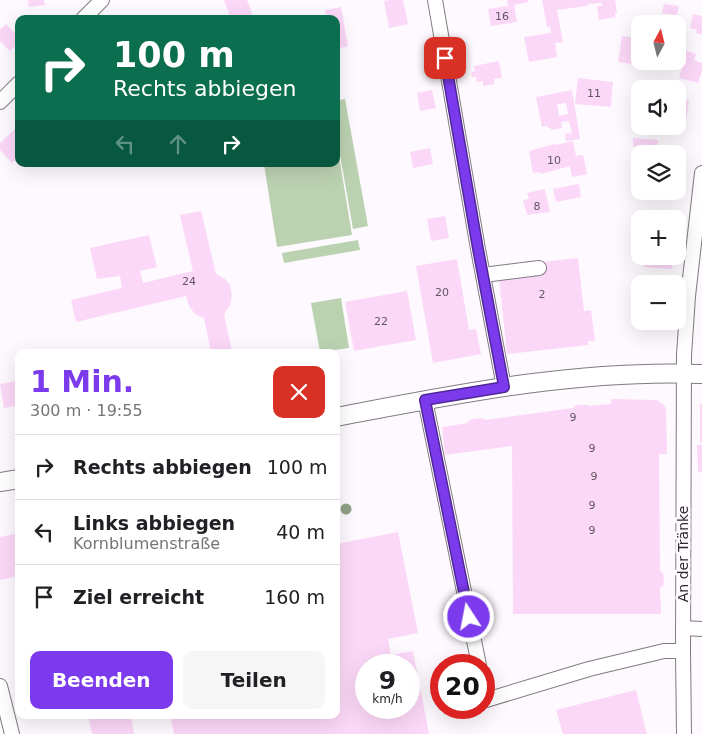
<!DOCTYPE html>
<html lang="de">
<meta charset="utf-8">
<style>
body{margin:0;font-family:"DejaVu Sans",sans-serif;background:#f6f6f6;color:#202124;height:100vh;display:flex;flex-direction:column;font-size:19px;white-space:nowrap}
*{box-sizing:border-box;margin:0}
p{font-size:16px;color:#757577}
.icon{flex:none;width:28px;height:28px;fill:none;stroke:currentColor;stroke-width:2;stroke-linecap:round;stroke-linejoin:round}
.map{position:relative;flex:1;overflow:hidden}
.side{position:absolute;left:15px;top:349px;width:325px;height:370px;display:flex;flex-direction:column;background:#fff;border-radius:10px;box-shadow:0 5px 20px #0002}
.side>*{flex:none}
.hud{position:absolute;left:15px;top:15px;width:325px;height:152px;border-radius:10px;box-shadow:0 5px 20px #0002;background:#0b6e4f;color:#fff;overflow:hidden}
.needle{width:32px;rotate:7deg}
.controls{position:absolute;left:631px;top:15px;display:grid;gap:10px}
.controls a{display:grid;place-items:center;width:55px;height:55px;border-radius:10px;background:#fff;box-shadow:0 5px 20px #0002;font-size:25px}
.speed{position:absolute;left:355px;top:654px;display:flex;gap:10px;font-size:25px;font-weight:700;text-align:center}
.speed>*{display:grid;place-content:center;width:65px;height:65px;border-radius:50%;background:#fff;box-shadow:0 5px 20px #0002;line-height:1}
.speed small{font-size:12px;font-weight:400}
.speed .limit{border:8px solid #d22;background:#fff;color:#111}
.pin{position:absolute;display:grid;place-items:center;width:42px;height:42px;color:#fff;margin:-21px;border-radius:10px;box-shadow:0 2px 8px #0006}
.me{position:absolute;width:55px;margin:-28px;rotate:349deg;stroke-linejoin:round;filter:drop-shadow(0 0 4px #0008)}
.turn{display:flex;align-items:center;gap:18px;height:105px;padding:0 15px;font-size:22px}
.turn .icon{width:65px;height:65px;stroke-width:2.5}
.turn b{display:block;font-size:35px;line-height:42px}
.lanes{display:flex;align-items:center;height:48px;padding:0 15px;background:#0003;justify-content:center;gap:25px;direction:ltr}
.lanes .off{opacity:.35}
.round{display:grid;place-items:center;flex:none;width:52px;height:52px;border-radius:10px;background:#f6f6f6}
.summary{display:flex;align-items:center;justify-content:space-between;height:85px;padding:0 15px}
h1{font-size:30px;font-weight:700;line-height:38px;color:#7c3aed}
.primary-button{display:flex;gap:10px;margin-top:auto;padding:10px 15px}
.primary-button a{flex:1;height:58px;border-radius:10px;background:#7c3aed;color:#fff;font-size:20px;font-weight:700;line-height:58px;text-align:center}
.primary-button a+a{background:#f6f6f6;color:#202124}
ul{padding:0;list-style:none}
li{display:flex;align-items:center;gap:15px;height:65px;padding:0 15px;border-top:1px solid #e0e0e0}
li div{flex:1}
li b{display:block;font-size:19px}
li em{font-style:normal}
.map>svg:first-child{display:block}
</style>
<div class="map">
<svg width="702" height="734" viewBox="0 0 702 734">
<rect width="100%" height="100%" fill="#fef9fe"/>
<!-- green -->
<g fill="#bbd2b1">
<polygon points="345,99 368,226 353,229 336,132 336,101"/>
<polygon points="336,138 352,235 277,247 264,164 336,164"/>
<polygon points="358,240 360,250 284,263 282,253"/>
<polygon points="341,298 349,348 320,352 311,303"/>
</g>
<!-- building -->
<g fill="#fcd8f8" fill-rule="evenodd">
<polygon points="28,0 44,0 45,5 29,7"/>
<polygon points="224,0 247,0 254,19 231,19"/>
<polygon points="390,0 403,0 408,24 389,28 384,1"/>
<polygon points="507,0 528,0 528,2 514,5 517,22 491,26 488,9 508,6"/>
<polygon points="542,0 615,0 617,13 615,13 615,17 599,20 597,6 602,6 602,3 588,4 588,6 557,10 563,42 555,43 557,57 529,62 524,37 551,33 550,26 547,27"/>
<polygon points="664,4 679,6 677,15 662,13"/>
<polygon points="341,7 348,46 336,49 336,19 327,19 325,10"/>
<polygon points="693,14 702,16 702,35 696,33 697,30 690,28"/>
<polygon points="6,24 19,37 19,42 10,51 0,41 0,29"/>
<polygon points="622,36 640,39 640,61 644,61 643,66 618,62"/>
<polygon points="681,49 696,54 694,60 702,63 702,71 698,83 679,78 685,58 679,56"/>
<polygon points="499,61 502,78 494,79 494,84 483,86 483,81 477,82 476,77 472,77 471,73 475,71 474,66"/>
<polygon points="578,78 613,82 611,107 575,104"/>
<polygon points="432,90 436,108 420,111 417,93"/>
<path d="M572,90L580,139L566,141L565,134L572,133L569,121L561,122L562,128L551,130V128H548V126L542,127L536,97ZM566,103L568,114L559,116L557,104Z"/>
<polygon points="678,99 689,101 686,122 678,120"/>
<polygon points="16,128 19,130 19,157 12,163 0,150 0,143"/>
<polygon points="633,138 658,140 657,149 633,147"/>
<polygon points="573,141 576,156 583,155 587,174 572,177 570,166 541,174 540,172 533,173 529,151 554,144 555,145"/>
<polygon points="430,148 433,164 413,168 410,152"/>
<polygon points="579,184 581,197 556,202 553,189"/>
<polygon points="545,189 550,212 527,215 523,200 529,199 527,193"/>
<polygon points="201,211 216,274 225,279 230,285 232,296 230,305 224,314 232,352 211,352 204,318 195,314 189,306 186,296 76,322 71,300 122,288 120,276 97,279 90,248 149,235 157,267 140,271 143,283 193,271 180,215"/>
<polygon points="445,216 449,238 431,241 427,219"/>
<polygon points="645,256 673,256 672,269 644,267"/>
<polygon points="578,258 584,311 591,310 595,341 588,341 588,345 507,354 499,278 541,262"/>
<polygon points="457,259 469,330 476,329 481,354 433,363 416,266"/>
<polygon points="407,291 416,340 354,351 345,302"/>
<polygon points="16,381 19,405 4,408 0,384"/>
<polygon points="611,399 657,400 664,405 666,409 667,454 659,454 660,572 662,572 664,577 663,587 660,587 661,614 513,614 512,446 445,455 442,427 468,423 468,421 473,419 483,418 484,420 574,408 573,407 578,405 588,405 589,406 611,404"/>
<rect x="700" y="404" width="2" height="38"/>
<polygon points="697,445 702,445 702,472 698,472"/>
<path d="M398,532L418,633L388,639L391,655L413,651L429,734H174L170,715H336V544ZM366,665H409V708H366Z"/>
<polygon points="19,533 19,576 0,580 0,537"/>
<polygon points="636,690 647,734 563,734 556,710"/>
<polygon points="88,715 131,715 134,734 92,734"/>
</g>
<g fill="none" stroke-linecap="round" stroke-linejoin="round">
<defs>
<g id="minor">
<polyline points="435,0 478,249 504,387"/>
<polyline points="83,19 102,0"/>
<polyline points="0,102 19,83"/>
<polyline points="483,275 539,268"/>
<polyline points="425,400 479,665"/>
<polyline points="683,628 702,629"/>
<polyline points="0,686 12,734"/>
<polyline points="484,691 486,700 589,669 664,651 683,651"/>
<polyline points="684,734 683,651 684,355 688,296 702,173"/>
</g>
<g id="major">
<path d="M336,417C457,394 578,369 702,374"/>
<polyline points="0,482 19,479"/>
</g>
</defs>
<!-- minor casing -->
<use href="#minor" stroke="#817a82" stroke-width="16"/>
<!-- major casing -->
<use href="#major" stroke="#817a82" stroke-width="20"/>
<!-- minor -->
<use href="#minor" stroke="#fff" stroke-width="14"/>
<!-- major -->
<use href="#major" stroke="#fff" stroke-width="18"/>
</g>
<!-- trees -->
<circle fill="#90a187" cx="346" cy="509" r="5.5"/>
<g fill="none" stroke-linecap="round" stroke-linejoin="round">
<defs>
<polyline id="route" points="445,58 478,249 504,387 425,400 469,617"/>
</defs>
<!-- route casing -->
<use href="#route" stroke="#51269a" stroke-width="12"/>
<!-- route -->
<use href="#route" stroke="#7c3aed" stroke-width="9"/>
</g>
<g text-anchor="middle" stroke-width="5" stroke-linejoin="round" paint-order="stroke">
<!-- number labels -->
<g font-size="11" fill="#615660">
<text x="502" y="20">16</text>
<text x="594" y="97">11</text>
<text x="554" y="164">10</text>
<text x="537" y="210">8</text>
<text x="189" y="285">24</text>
<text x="442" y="296">20</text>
<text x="542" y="298">2</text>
<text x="381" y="325">22</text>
<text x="573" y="421">9</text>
<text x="592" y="452">9</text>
<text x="594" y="480">9</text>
<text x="592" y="509">9</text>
<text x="592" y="534">9</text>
</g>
<!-- street labels -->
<g font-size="14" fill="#2d2a2d" stroke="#fef9fe">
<text transform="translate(683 554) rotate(-90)" y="5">An der Tränke</text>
</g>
</g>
</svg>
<div class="controls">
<a><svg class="needle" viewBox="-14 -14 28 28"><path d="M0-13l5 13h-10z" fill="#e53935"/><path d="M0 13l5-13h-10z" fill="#757577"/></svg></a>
<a><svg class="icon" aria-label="sound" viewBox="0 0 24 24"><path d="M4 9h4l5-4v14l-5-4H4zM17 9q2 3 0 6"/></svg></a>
<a><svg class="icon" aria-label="layers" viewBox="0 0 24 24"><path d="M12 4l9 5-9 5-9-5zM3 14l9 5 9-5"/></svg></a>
<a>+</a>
<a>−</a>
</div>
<div class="speed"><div>9<small>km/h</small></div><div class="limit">20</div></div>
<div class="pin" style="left:445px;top:58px;background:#d93025"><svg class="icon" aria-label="arrive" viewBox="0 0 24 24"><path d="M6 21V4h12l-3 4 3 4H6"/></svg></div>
<svg class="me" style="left:469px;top:617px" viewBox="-20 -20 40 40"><circle r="17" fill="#7c3aed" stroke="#fff" stroke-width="3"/><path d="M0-11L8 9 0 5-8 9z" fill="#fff"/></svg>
<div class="hud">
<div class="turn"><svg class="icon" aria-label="right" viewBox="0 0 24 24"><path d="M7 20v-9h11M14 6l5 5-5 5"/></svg><div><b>100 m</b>Rechts abbiegen</div></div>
<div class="lanes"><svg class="icon off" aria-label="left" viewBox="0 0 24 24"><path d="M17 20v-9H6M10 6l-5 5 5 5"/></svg><svg class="icon off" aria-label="ahead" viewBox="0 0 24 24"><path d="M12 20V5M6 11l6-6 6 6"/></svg><svg class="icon" aria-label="right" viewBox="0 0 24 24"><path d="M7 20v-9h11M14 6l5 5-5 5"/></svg></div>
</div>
<section class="side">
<div class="summary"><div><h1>1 Min.</h1><p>300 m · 19:55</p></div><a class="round" style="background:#d93025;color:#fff"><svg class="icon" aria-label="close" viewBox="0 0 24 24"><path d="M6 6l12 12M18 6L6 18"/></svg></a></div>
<ul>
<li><svg class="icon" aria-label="right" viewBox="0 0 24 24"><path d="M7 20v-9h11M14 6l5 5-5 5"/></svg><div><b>Rechts abbiegen</b></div><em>100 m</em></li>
<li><svg class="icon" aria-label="left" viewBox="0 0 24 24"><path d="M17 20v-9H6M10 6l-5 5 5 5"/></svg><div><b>Links abbiegen</b><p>Kornblumenstraße</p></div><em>40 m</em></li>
<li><svg class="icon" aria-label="arrive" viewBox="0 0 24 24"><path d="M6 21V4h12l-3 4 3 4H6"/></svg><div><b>Ziel erreicht</b></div><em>160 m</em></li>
</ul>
<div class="primary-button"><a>Beenden</a><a>Teilen</a></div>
</section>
</div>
